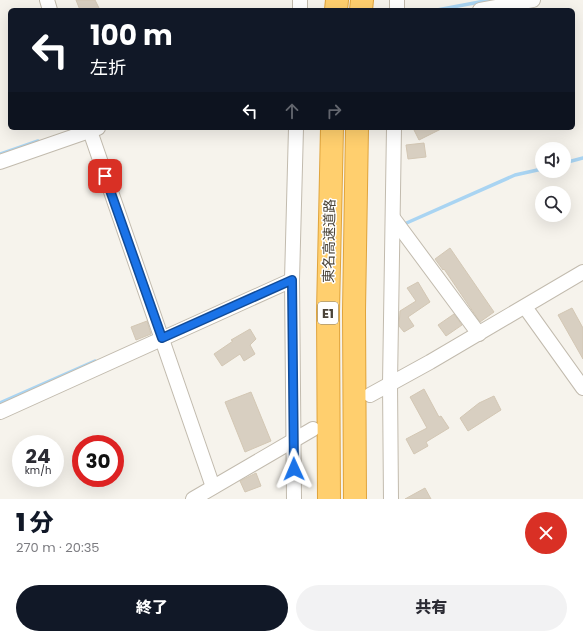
<!DOCTYPE html>
<html lang="ja">
<meta charset="utf-8">
<style>
body{margin:0;font-family:Poppins,"Noto Sans JP",sans-serif;background:#f2f2f3;color:#2b2b33;height:100vh;display:flex;flex-direction:column;font-size:15px;white-space:nowrap}
*{box-sizing:border-box;margin:0}
p{font-size:13px;color:#7c7c81}
.icon{flex:none;width:22px;height:22px;fill:none;stroke:currentColor;stroke-width:2;stroke-linecap:round;stroke-linejoin:round}
.map{position:relative;height:499px;overflow:hidden}
.details{display:flex;flex-direction:column;background:#fff;flex:1}
.details>*{flex:none}
.guide{position:absolute;left:8px;top:8px;width:567px;height:122px;border-radius:6px;box-shadow:0 4px 16px #0002;background:#111827;color:#fff;overflow:hidden}
.controls{position:absolute;left:535px;top:142px;display:grid;gap:8px}
.controls a{display:grid;place-items:center;width:36px;height:36px;border-radius:50%;background:#fff;box-shadow:0 4px 16px #0002;font-size:20px}
.speed{position:absolute;left:12px;top:435px;display:flex;gap:8px;font-size:20px;font-weight:700;text-align:center}
.speed>*{display:grid;place-content:center;width:52px;height:52px;border-radius:50%;background:#fff;box-shadow:0 4px 16px #0002;line-height:1}
.speed small{font-size:10px;font-weight:400}
.speed .limit{border:6px solid #d22;background:#fff;color:#111}
.pin{position:absolute;display:grid;place-items:center;width:34px;height:34px;color:#fff;margin:-17px;border-radius:8px;box-shadow:0 2px 6px #0006}
.me{position:absolute;width:44px;margin:-22px;rotate:359deg;stroke-linejoin:round;filter:drop-shadow(0 0 3px #0008)}
.turn{display:flex;align-items:center;gap:14px;height:84px;padding:0 16px;font-size:18px}
.turn .icon{width:52px;height:52px;stroke-width:2.5}
.turn b{display:block;font-size:28px;line-height:34px}
.lanes{display:flex;align-items:center;height:38px;padding:0 16px;background:#0003;justify-content:center;gap:20px;direction:ltr}
.lanes .off{opacity:.35}
.round{display:grid;place-items:center;flex:none;width:42px;height:42px;border-radius:21px;background:#f2f2f3}
.head{display:flex;align-items:center;justify-content:space-between;height:68px;padding:0 16px}
h1{font-size:24px;font-weight:800;line-height:30px;color:#111827}
.button{display:flex;gap:8px;margin-top:auto;padding:8px 16px}
.button a{flex:1;height:46px;border-radius:24px;background:#111827;color:#fff;font-size:16px;font-weight:800;line-height:46px;text-align:center}
.button a+a{background:#f2f2f3;color:#2b2b33}
.map>svg:first-child{display:block}
</style>
<div class="map">
<svg width="583" height="499" viewBox="0 0 583 499">
<rect width="100%" height="100%" fill="#f6f3ec"/>
<g fill="none" stroke-linecap="round" stroke-linejoin="round">
<!-- stream -->
<g stroke="#a9d4f2" stroke-width="3.5">
<polyline points="437,10 490,0"/>
<polyline points="0,154 38,141"/>
<polyline points="564,163 583,158"/>
<polyline points="402,225 515,175 542,169"/>
<polyline points="0,403 95,361"/>
</g>
</g>
<!-- building -->
<g fill="#d8cfc1" stroke="#d3c7b4">
<polygon points="76,0 95,0 100,10 80,10"/>
<polygon points="413,128 443,128 419,140"/>
<polygon points="424,143 426,157 408,159 406,145"/>
<polygon points="450,248 494,312 480,322 444,269 443,270 435,259"/>
<polygon points="418,282 430,302 408,317 414,326 404,332 399,326 400,311 416,301 407,288"/>
<polygon points="572,308 583,328 583,359 558,315"/>
<polygon points="454,314 462,325 446,336 438,325"/>
<polygon points="147,321 151,334 136,340 131,327"/>
<polygon points="250,329 256,339 250,345 255,354 244,361 240,354 222,366 214,354 233,341 231,340"/>
<polygon points="424,389 439,417 441,416 449,428 426,442 428,446 414,454 406,439 427,428 410,397"/>
<polygon points="251,392 271,441 245,452 225,402"/>
<polygon points="494,396 501,410 468,431 460,418 479,403"/>
<polygon points="256,473 261,486 245,492 240,481"/>
<polygon points="425,488 431,499 405,499"/>
</g>
<g fill="none" stroke-linecap="round" stroke-linejoin="round">
<defs>
<g id="street">
<polyline points="47,0 50,10"/>
<polyline points="300,10 300,0"/>
<polyline points="397,10 397,0"/>
<polyline points="480,10 533,0"/>
<polyline points="89,128 213,487"/>
<polyline points="0,162 98,128"/>
<polyline points="393,218 479,334"/>
<polyline points="525,307 583,388"/>
<polyline points="370,395 430,362 583,272"/>
<polyline points="0,412 292,280"/>
<polyline points="193,499 313,429"/>
<polyline points="294,499 292,280 296,128"/>
<polyline points="391,499 390,384 394,128"/>
</g>
<g id="highway">
<polyline points="336,10 337,0"/>
<polyline points="361,10 362,0"/>
<polyline points="329,499 328,311 332,128"/>
<polyline points="355,499 354,311 357,128"/>
</g>
</defs>
<!-- street casing -->
<use href="#street" stroke="#c2bbae" stroke-width="16"/>
<!-- highway casing -->
<use href="#highway" stroke="#e0a43c" stroke-width="24"/>
<!-- street -->
<use href="#street" stroke="#fff" stroke-width="14"/>
<!-- highway -->
<use href="#highway" stroke="#ffcf6e" stroke-width="22"/>
</g>
<g fill="none" stroke-linecap="round" stroke-linejoin="round">
<defs>
<polyline id="route" points="105,176 162,338 292,280 294,469"/>
</defs>
<!-- route casing -->
<use href="#route" stroke="#114b97" stroke-width="10"/>
<!-- route -->
<use href="#route" stroke="#1a73e8" stroke-width="7"/>
</g>
<g text-anchor="middle" stroke-width="3" stroke-linejoin="round" paint-order="stroke">
<!-- shield labels -->
<rect fill="#fff" stroke="#817c74" stroke-width="1" x="318" y="302" width="20" height="22" rx="3"/>
<g font-size="13" font-weight="bold" fill="#4b4439">
<text x="328" y="318">E1</text>
</g>
<!-- street labels -->
<g font-size="14" fill="#4b4439" stroke="#fff">
<text transform="translate(329 241) rotate(-89)" y="5">東名高速道路</text>
</g>
</g>
</svg>
<div class="controls">
<a><svg class="icon" aria-label="sound" viewBox="0 0 24 24"><path d="M4 9h4l5-4v14l-5-4H4zM17 9q2 3 0 6"/></svg></a>
<a><svg class="icon" aria-label="search" viewBox="0 0 24 24"><circle cx="10" cy="10" r="6"/><path d="M15 15l6 6"/></svg></a>
</div>
<div class="speed"><div>24<small>km/h</small></div><div class="limit">30</div></div>
<div class="pin" style="left:105px;top:176px;background:#d93025"><svg class="icon" aria-label="arrive" viewBox="0 0 24 24"><path d="M6 21V4h12l-3 4 3 4H6"/></svg></div>
<svg class="me" style="left:294px;top:469px" viewBox="-20 -20 40 40"><path d="M0-17L14 15 0 8-14 15z" fill="#1a73e8" stroke="#fff" stroke-width="4"/></svg>
<div class="guide">
<div class="turn"><svg class="icon" aria-label="left" viewBox="0 0 24 24"><path d="M17 20v-9H6M10 6l-5 5 5 5"/></svg><div><b>100 m</b>左折</div></div>
<div class="lanes"><svg class="icon" aria-label="left" viewBox="0 0 24 24"><path d="M17 20v-9H6M10 6l-5 5 5 5"/></svg><svg class="icon off" aria-label="ahead" viewBox="0 0 24 24"><path d="M12 20V5M6 11l6-6 6 6"/></svg><svg class="icon off" aria-label="right" viewBox="0 0 24 24"><path d="M7 20v-9h11M14 6l5 5-5 5"/></svg></div>
</div>
</div>
<section class="details">
<div class="head"><div><h1>1 分</h1><p>270 m · 20:35</p></div><a class="round" style="background:#d93025;color:#fff"><svg class="icon" aria-label="close" viewBox="0 0 24 24"><path d="M6 6l12 12M18 6L6 18"/></svg></a></div>
<div class="button"><a>終了</a><a>共有</a></div>
</section>
